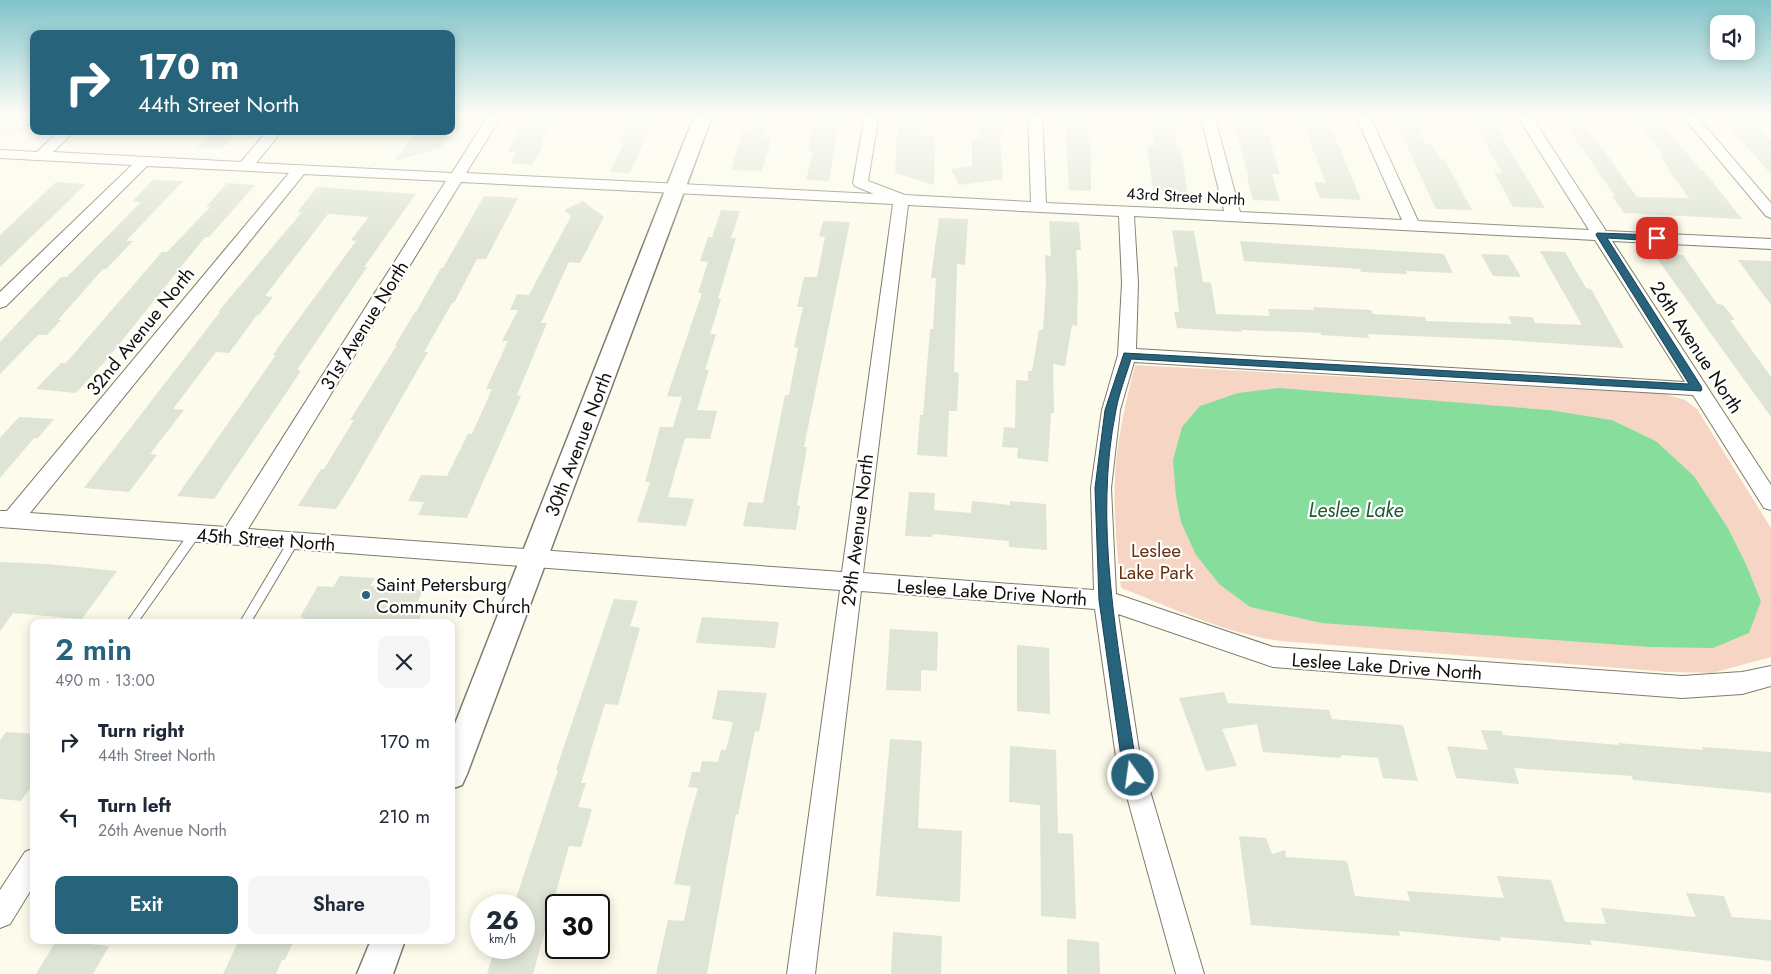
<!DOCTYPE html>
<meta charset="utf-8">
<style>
body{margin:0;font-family:Jost,sans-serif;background:#f6f6f7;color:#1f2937;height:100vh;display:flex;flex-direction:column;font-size:19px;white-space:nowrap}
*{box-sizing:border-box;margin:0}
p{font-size:16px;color:#747a83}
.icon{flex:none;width:28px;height:28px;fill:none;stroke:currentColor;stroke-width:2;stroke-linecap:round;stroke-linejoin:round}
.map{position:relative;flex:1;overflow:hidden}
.side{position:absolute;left:30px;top:619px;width:425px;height:325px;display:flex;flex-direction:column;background:#fff;border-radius:10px;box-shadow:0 2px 12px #0003}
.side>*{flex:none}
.guide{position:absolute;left:30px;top:30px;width:425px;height:105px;border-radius:10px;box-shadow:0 2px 12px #0003;background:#27637b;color:#fff;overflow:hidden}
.fabs{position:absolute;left:1710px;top:15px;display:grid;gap:10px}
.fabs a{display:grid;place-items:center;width:45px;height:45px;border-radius:10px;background:#fff;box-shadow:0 2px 12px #0003;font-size:25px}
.speed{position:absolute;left:470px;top:894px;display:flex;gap:10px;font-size:25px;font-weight:700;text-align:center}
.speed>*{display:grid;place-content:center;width:65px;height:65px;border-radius:50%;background:#fff;box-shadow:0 2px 12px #0003;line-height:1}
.speed small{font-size:12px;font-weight:400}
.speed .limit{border:2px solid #111;border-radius:8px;background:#fff;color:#111}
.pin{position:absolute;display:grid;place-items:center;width:42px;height:42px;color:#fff;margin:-21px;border-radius:10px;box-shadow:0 2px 8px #0006}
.me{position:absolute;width:55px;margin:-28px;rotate:346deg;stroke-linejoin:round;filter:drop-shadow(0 0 4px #0008)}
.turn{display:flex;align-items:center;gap:18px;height:105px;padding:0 25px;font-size:22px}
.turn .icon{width:65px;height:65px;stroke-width:2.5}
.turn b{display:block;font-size:35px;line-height:42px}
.round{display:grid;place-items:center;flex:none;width:52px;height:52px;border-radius:10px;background:#f6f6f7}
.head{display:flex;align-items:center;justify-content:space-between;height:85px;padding:0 25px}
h1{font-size:30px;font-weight:600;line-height:38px;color:#27637b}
.action{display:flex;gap:10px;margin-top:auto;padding:10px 25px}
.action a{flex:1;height:58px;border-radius:10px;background:#27637b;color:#fff;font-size:20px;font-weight:600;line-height:58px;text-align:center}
.action a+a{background:#f6f6f7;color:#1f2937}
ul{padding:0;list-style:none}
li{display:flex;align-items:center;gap:15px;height:75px;padding:0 25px}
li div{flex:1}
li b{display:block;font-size:19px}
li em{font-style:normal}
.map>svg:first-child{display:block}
</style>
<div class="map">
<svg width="1771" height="974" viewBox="0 0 1771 974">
<rect width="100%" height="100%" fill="#fdfbeb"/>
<!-- green -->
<path fill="#f7d5c4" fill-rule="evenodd" d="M1135,365L1665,394L1685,400L1697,409L1771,528V657L1712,673L1669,672L1281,641C1226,634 1173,608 1121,588C1117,550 1113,513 1115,476C1117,439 1126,401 1135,365ZM1357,395L1550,410L1612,420L1656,441L1694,476L1728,528L1746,564L1761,601L1321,623L1250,607L1220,585Z"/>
<!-- water -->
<polygon fill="#87dd9c" points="1279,388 1550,410 1612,420 1656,441 1694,476 1728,528 1746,564 1761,601 1749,633 1713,648 1650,647 1321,623 1250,607 1220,585 1196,555 1181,522 1176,496 1173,460 1182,427 1200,406 1238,393"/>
<!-- building -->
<g fill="#dee4d6">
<polygon points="0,114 34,114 34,130 0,136"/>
<polygon points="637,114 656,114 630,173 610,172 624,143 618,143 629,122 633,122"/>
<polygon points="750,114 769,114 762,137 772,137 762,171 731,170 743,130 746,130"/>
<polygon points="816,114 840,114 829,181 806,180 813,152 808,151"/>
<polygon points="902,114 922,114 920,135 935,135 934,185 895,173 897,134"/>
<polygon points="981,114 1003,114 1003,134 1000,134 1003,179 959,185 951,169 972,166 972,138 981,138"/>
<polygon points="1150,114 1172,114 1177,147 1181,147 1187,192 1153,190 1147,145 1155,146"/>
<polygon points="1232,114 1258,114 1265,136 1269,136 1280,174 1272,174 1280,201 1253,200 1247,177 1249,177"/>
<polygon points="1299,114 1326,114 1361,200 1320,198 1314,182 1326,183"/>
<polygon points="1392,114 1409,114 1425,143 1432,144 1440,159 1444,159 1472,210 1436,209"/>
<polygon points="1469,114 1488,114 1545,208 1513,207 1494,172 1502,173"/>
<polygon points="1558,114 1578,115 1637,197 1689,198 1667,168 1670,169 1659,154 1662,154 1633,117 1659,118 1700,170 1703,170 1742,219 1624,213 1611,195 1615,196"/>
<polygon points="1718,114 1744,114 1771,141 1771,174"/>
<polygon points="527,116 554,118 540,142 544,143 532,165 510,163 517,152 507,152"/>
<polygon points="1065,117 1086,118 1089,143 1091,143 1091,191 1069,190"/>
<polygon points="213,131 240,131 222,149 196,148"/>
<polygon points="417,131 452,131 440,148 394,161"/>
<polygon points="152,180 183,181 126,241 133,241 106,269 103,269 58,320 61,320 47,335 38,335 0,374 0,342 61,277 67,277 141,202 133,201"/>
<polygon points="56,182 86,184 0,267 0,235"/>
<polygon points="227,183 255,185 209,237 205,237 108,358 76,393 36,389 61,363 66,363 162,252 167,252 210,207 206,207"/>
<polygon points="317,187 416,194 364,267 367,267 297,370 301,371 214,499 177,496 276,355 273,355 287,335 356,241 351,240 369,217 328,214 265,296 273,297 259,315 257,315 229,353 216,352 173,409 184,410 150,454 157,455 129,492 84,488 220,312 218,312 302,212 297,212"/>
<polygon points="484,196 518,198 486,259 477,259 454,303 452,303 424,352 428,352 352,484 336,509 298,506 321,469 324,469 354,420 350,420 397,345 395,345 415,312 416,312 441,268 443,268"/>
<polygon points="583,201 604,217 580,263 569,262 541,323 547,323 517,395 521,396 467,518 418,515 424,502 408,501 421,475 447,476 468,434 472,434 492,389 486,389 508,341 502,341 518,310 510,310 517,294 529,295 571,216 564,210"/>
<polygon points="721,210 740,211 731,238 736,238 718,299 721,299 710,334 716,334 705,370 709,370 697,410 717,411 710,439 685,438 668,497 694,499 686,526 637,522 650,482 645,482 660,427 673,427 682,397 667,396 702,293 698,293 708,262 700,261 708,237 712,237"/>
<polygon points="939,218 968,219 965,265 957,264 954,372 959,373 957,411 949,411 947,457 917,455 920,415 923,415 930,329 933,329 936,278 931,278"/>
<polygon points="823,221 850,222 804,447 807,447 797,505 800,506 796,530 743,526 748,502 763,503 785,395 789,395 798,348 794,347 803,307 797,307 804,277 817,277 825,237 819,236"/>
<polygon points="1049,221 1079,222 1081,250 1076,250 1078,284 1077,326 1072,325 1065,366 1053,364 1054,413 1051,413 1048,462 1017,458 1018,448 1002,447 1004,427 1015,428 1016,380 1028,381 1028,371 1032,371 1039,330 1043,330 1046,285 1045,255 1051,256"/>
<polygon points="1172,230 1194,231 1203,282 1211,283 1216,314 1270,316 1268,309 1314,310 1313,307 1371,310 1373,314 1425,317 1426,321 1512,324 1508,316 1532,317 1535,323 1582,325 1540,251 1565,252 1586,288 1591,289 1624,348 1507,340 1368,334 1369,338 1321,335 1321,333 1241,330 1242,332 1177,328 1174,312 1179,312 1174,267 1178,267"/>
<polygon points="1240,241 1444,254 1453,273 1406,271 1407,274 1361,272 1360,269 1244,261"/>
<polygon points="1653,253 1683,255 1717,304 1723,305 1735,320 1730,320 1771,377 1771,417"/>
<polygon points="1481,254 1508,255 1521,277 1493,276"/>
<polygon points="1738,260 1771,261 1771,305"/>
<polygon points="19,417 54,419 38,438 34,438 0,478 0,438"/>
<polygon points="909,492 935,493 934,510 971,513 972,501 1010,505 1010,501 1046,504 1047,550 1009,547 1009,541 933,534 932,537 905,536"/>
<polygon points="0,562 48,564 117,571 82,619 13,613 0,631"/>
<polygon points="340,576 375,578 370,586 423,590 418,601 428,602 418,622 301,622 303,617 300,617 318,586 333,587"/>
<polygon points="614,599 638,601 630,626 640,628 618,705 605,704 581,783 586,783 578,807 592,809 581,847 569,846 533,974 487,974 495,948 524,948 524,905 514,905 558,770 556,770"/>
<polygon points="702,617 779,622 775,648 696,643"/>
<polygon points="890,629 938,632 937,671 921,670 921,691 886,690"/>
<polygon points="1017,645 1049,648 1050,714 1017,711"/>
<polygon points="718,690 767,693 759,732 755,731 738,815 736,814 707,974 656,974 668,920 684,921 691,886 674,884 686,831 698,788 688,787 692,772 700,772 702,761 718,762 721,750 726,750 733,722 712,719"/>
<polygon points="1224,692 1228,703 1329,710 1332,719 1403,725 1418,781 1383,778 1378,758 1341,755 1341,758 1263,752 1257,724 1222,729 1237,766 1206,771 1179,698"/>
<polygon points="1481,730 1502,731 1503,735 1619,745 1618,743 1703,750 1702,747 1771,752 1771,793 1633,780 1632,776 1514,768 1519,784 1456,778 1447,746 1488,750"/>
<polygon points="6,732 34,734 34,783 21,801 0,799 0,741"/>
<polygon points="890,739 922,741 918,828 962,831 960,902 876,896"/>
<polygon points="1010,746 1056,750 1058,833 1073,834 1076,919 1041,916 1040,805 1009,802"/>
<polygon points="1239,836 1266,838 1272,854 1285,850 1286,857 1347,861 1355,896 1410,901 1407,891 1504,898 1497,876 1551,880 1565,922 1606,924 1601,908 1696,917 1686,893 1724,896 1732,917 1771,920 1771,961 1590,940 1592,945 1500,937 1501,941 1399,931 1400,936 1251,925"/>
<polygon points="893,932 942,936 941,974 891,974"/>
<polygon points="1067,939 1099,942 1100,974 1067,974"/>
<polygon points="239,940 294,940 285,960 282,960 276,974 223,974"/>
<polygon points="56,941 109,946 93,974 36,974"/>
</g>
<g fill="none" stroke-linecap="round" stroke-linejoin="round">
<defs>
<g id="service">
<polygon points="195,529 199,530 200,533 199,536 138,622 127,622 191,530"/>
<polygon points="294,537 298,538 299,541 251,622 240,622 290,538"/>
</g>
<g id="minor">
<path d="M489,114H503L466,173L874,194L855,186L853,183L865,114H879L868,181L905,195L1031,202L1028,114H1042L1046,203L1224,211L1200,114H1214L1240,212L1402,220L1355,114H1369L1418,221L1589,230L1516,114H1530L1606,231L1771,239V249L1612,241L1771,485V510L1764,508L1693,395L1134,362L1120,410L1111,488L1116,594L1273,647L1682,676L1742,672L1771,666V686L1742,694L1682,698L1273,667L1118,614L1140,757L1204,974H1176L1116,757L1095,609L861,591L815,974H787L840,590L0,527V511H7L289,173L147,166L6,306L0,308V292L132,165L0,158V150L37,152L59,131H75L53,152L241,162L267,131H282L256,163L452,173ZM304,174L446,181L226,527L30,513ZM461,182L893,204L842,572L248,529ZM908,205L1119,216L1122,283L1118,355L1102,410L1091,488L1094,590L863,573ZM1134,216L1595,240L1685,382L1136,349L1138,283Z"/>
<polygon points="1681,114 1695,114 1771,203 1771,218 1766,216"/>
<polygon points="34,848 34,885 10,924 0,928 0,890 25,852"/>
</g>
<g id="tertiary">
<polygon points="695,114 713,114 467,774 462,785 451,789 451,734"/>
<polygon points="371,940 405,940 393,974 357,974"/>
</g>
</defs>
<!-- service casing -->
<use href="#service" stroke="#7e7b6e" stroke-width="2"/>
<!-- minor casing -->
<use href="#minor" stroke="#7e7b6e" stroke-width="2"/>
<!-- tertiary casing -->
<use href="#tertiary" stroke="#7e7b6e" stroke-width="3"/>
<!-- service -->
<use href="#service" fill="#fff" fill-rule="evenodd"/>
<!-- minor -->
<use href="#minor" fill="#fff" fill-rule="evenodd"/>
<!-- tertiary -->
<use href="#tertiary" fill="#fff" fill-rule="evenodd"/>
</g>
<!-- sky -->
<linearGradient id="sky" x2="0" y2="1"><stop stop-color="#81c4ca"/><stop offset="0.46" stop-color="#fefdf6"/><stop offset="1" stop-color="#fefdf6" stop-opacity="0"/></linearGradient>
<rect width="1771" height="250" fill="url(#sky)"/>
<!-- route -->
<path fill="#27637b" stroke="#194050" d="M1597,233L1657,235L1661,238L1657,241L1607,238L1701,386L1702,389L1701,391L1131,359C1126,376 1119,393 1116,410C1093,522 1118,646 1135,757L1140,775L1138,780L1133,782L1128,780L1121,757L1099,600L1095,488L1105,410L1124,353L1689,384L1596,235Z"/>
<!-- markers -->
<circle fill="#27637b" stroke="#fff" stroke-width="2" cx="366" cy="595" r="5"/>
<g text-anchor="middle" stroke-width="4.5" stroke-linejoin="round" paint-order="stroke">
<!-- far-street labels -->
<g font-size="16" fill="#100f0a" stroke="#fff">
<text transform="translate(1186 196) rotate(3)" y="6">43rd Street North</text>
</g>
<!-- street labels -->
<g font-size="19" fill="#100f0a" stroke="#fff">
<text transform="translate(364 325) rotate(-58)" y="7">31st Avenue North</text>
<text transform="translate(140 331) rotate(-51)" y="7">32nd Avenue North</text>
<text transform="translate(1697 347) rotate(57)" y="7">26th Avenue North</text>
<text transform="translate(578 444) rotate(-69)" y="7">30th Avenue North</text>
<text transform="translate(857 530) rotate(-83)" y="7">29th Avenue North</text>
<text transform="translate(266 539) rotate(4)" y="7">45th Street North</text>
<text transform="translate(992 592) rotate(4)" y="7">Leslee Lake Drive North</text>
<text transform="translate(1387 666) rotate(4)" y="7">Leslee Lake Drive North</text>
</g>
<!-- park labels -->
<g font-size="19" fill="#69300f" stroke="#fff">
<text x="1156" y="557">Leslee<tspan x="1156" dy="22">Lake Park</tspan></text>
</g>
<!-- poi labels -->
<g font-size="19" fill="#100f0a" stroke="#fff" text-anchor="start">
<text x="376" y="591">Saint Petersburg<tspan x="376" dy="22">Community Church</tspan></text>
</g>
<!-- water labels -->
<g font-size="20" font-style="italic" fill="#1d5a30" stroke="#fff">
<text x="1356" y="517">Leslee Lake</text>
</g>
</g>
</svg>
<div class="fabs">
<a><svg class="icon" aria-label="sound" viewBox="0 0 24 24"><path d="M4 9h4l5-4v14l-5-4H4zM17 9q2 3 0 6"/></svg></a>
</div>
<div class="speed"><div>26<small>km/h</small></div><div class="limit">30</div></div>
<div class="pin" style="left:1657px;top:238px;background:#d93025"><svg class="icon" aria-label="arrive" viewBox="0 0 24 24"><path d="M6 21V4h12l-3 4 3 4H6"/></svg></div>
<svg class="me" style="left:1133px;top:775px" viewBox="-20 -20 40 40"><circle r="17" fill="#27637b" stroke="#fff" stroke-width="3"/><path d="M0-11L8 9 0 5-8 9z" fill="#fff"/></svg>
<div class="guide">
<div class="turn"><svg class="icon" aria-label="right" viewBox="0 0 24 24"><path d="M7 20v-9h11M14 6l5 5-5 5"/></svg><div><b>170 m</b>44th Street North</div></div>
</div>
<section class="side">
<div class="head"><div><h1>2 min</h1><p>490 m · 13:00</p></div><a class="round"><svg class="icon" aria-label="close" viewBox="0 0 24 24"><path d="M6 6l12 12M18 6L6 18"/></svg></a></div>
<ul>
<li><svg class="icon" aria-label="right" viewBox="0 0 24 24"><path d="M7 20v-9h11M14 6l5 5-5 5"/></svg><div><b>Turn right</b><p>44th Street North</p></div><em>170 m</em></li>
<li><svg class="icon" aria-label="left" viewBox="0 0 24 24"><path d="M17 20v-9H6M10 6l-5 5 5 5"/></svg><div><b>Turn left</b><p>26th Avenue North</p></div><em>210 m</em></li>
</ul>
<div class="action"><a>Exit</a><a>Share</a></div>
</section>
</div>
